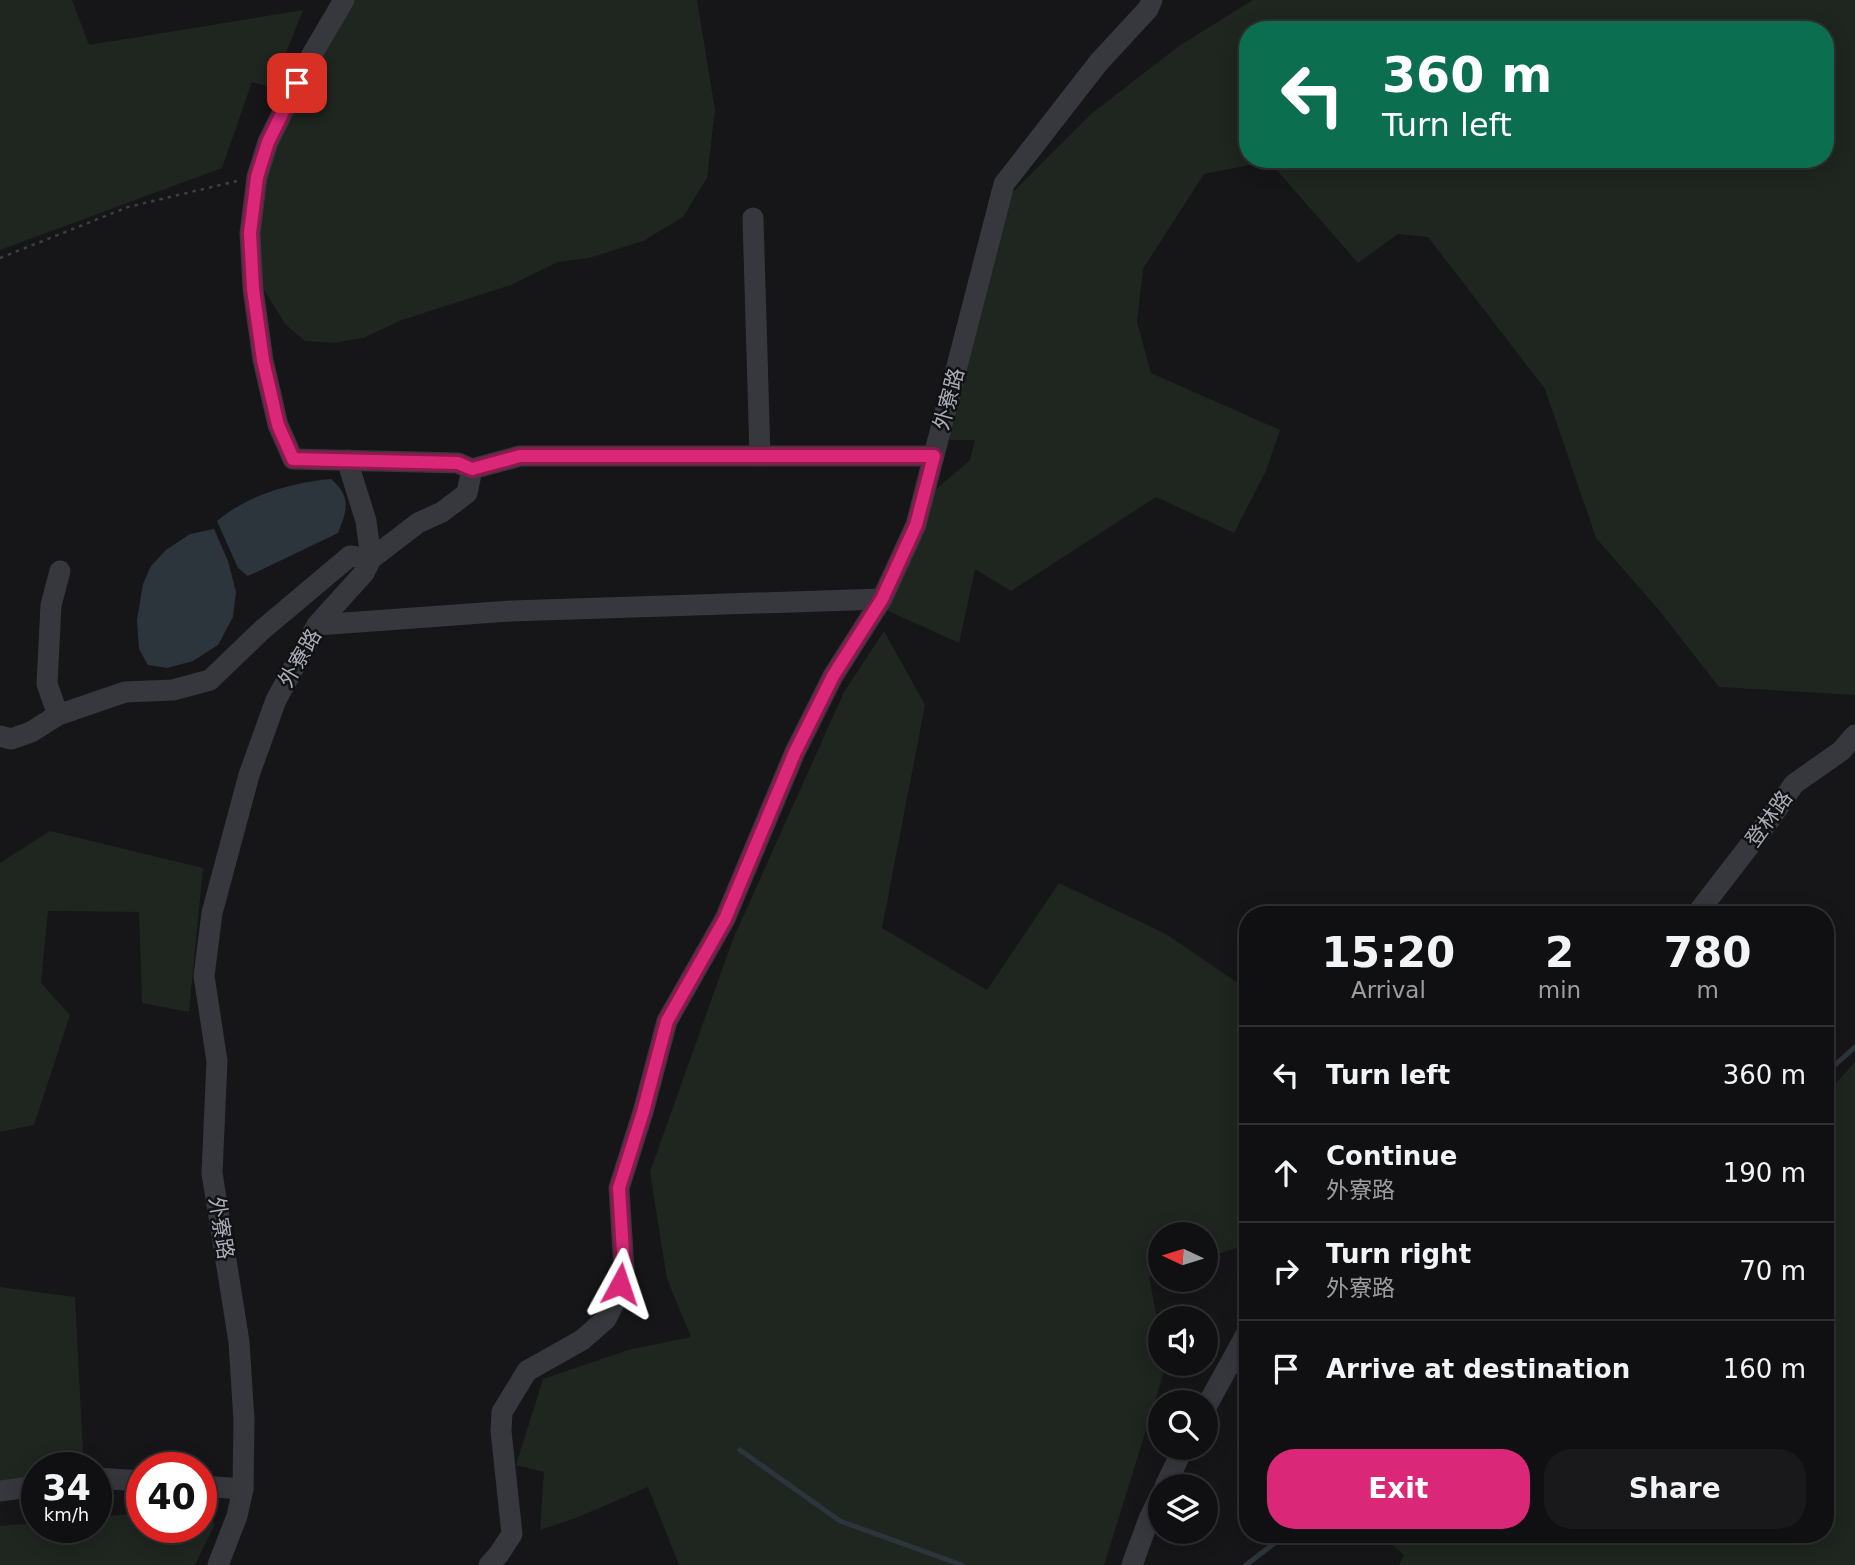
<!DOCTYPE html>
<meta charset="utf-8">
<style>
body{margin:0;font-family:"DejaVu Sans","Noto Sans TC",sans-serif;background:#19191b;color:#f1f3f6;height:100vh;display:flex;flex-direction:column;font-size:26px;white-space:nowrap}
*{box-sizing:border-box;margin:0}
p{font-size:23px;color:#9c9d9f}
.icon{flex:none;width:38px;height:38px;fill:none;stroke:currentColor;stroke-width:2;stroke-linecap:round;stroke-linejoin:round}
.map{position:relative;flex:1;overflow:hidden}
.details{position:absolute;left:1239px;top:906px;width:595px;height:637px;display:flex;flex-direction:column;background:#101012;border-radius:28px;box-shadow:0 4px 18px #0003,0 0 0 2px #303032}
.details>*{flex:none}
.hud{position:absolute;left:1239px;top:21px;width:595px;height:147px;border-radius:28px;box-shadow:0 4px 18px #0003,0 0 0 2px #303032;background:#0b6e4f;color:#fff;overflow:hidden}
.needle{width:46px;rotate:274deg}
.fabs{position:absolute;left:1148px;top:1222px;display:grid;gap:14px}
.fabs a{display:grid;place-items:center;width:70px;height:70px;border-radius:50%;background:#101012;box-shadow:0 4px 18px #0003,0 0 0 2px #303032;font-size:35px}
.speed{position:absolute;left:21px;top:1452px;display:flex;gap:14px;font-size:35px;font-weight:700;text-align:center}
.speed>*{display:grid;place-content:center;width:91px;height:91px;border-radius:50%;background:#101012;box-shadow:0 4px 18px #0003,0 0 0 2px #303032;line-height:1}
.speed small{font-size:18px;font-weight:400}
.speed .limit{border:10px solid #d22;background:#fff;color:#111}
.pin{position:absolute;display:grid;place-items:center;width:60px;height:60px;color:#fff;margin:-30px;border-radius:14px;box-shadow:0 4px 10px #0006}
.me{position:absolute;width:77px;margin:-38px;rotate:5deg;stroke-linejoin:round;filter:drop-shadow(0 0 5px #0008)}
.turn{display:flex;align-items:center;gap:24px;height:147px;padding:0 28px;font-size:32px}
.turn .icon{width:91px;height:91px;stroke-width:2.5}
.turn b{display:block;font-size:49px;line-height:60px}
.eta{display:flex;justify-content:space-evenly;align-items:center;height:119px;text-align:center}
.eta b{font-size:42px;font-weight:700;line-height:49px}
.primary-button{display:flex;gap:14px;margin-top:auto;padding:14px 28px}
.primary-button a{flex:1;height:80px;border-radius:28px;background:#db2777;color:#fff;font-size:28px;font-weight:700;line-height:80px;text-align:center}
.primary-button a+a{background:#19191b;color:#f1f3f6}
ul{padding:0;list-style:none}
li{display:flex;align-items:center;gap:21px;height:98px;padding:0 28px;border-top:2px solid #303032}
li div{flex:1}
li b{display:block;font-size:26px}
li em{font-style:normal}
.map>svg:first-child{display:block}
</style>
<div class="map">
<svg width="1855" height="1565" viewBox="0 0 1855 1565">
<rect width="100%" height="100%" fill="#161618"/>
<!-- green -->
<g fill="#1e261f" fill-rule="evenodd">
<polygon points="0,0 72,0 89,45 303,10 272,88 252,82 222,168 0,250"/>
<polygon points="348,0 697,0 715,110 707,178 683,217 643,241 589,258 558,262 511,285 402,320 363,338 334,343 305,341 286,325 260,284 258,220 271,151"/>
<path d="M1253,0H1855V695L1719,687L1658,609L1596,538L1545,389L1428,237L1398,234L1358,263L1269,161L1204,174L1143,269L1137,322L1151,373L1280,430L1266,471L1234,533L1156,497L1011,591L975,569L959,643L882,608L934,491L970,460L975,440H946L999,206L1091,114L1179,46ZM1248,30H1825V159H1248Z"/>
<polygon points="884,631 925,705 882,928 987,990 1059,883 1166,934 1248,990 1248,1244 1206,1258 1206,1234 1160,1234 1160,1273 1149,1277 1160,1335 1160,1363 1166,1363 1166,1366 1104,1565 679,1565 648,1487 576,1518 540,1530 544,1472 516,1465 543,1379 628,1350 691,1337 667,1279 650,1172 733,939 844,692"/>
<polygon points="50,831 203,868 189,1012 142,1003 139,912 48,911 41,983 70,1015 34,1125 0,1132 0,863"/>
<polygon points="1855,1062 1855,1565 1399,1565 1404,1555 1380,1535 1825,1535 1825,1095"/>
<polygon points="0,1287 75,1297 83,1453 68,1468 37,1468 37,1486 0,1486"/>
<polygon points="142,1513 142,1528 201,1528 201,1513 215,1524 195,1565 0,1565 0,1526 37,1523 37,1528 96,1528 96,1517"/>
</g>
<!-- water -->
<g fill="#2c353c">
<path d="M331,479C352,497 347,510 338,533L248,576L238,568L217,521C249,494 291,483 331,479Z"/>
<polygon points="214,529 228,561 236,592 233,617 218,645 193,661 167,668 148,665 139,649 137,620 143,584 151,566 166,550 190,534"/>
</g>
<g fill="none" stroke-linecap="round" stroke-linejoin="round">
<!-- stream -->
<g stroke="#2c353c" stroke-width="5">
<polyline points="1825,1074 1855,1047"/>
<polyline points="740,1450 840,1521 962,1565"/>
<polyline points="1246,1565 1285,1535"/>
</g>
<!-- path -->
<polyline stroke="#3d3f44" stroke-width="2.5" stroke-dasharray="3.5 5" stroke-linecap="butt" points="0,258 128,207 237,181"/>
<!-- minor -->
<g stroke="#37383d" stroke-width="21">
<polyline points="753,218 760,456"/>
<polyline points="472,469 520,456 934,456"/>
<polyline points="317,625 511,611 882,599"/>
<polyline points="58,715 47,684 51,605 60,571"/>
<polyline points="0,736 11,739 31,732 58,715 125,692 173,690 210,680 262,630 350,556 371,559 366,521 347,460"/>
<polyline points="1696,915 1770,819 1794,784 1841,751 1855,735"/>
<polyline points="1206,1407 1248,1331"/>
<polyline points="96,1478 142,1481"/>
<polyline points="201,1486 243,1489"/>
<polyline points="1165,1486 1184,1447"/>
<polyline points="0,1491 37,1486"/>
<polyline points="218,1565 237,1516 243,1489 244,1420 239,1342 212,1173 217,1061 204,976 212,913 249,775 276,700 317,625 364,573 371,559 418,523 442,512 467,493 472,469 458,463 293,459 278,425 263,360 253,289 250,233 257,177 268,142 307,63 344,0"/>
<polyline points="489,1565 499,1554 512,1534 501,1431 502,1412 527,1371 582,1340 606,1319 616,1299 624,1269 619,1188 643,1112 667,1021 725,919 795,752 833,676 882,599 916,525 1004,184 1099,62 1148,9 1152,0"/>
<polyline points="1132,1565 1149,1519 1160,1496"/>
</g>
</g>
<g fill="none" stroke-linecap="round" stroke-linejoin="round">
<defs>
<polyline id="route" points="297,83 268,142 257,177 250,233 253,289 263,360 278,425 293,459 458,463 472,469 520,456 934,456 916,525 882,599 833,676 795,752 725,919 667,1021 643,1112 619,1188 624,1269 620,1284"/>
</defs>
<!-- route casing -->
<use href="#route" stroke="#8e194d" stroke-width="18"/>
<!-- route -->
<use href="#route" stroke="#db2777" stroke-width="12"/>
</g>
<g text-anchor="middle" stroke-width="5" stroke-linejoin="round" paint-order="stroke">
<!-- street labels -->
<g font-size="21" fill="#a8adb8" stroke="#111113">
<text transform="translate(949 399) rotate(-75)" y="7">外寮路</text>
<text transform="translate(300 658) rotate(-60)" y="7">外寮路</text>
<text transform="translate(1769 819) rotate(-54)" y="7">登林路</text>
<text transform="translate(221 1228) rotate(81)" y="7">外寮路</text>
</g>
</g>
</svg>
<div class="fabs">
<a><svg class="needle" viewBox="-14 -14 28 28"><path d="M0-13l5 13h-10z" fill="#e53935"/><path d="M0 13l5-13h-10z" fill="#9c9d9f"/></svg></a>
<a><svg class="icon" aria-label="sound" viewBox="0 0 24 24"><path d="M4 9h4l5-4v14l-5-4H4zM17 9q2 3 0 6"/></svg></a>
<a><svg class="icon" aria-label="search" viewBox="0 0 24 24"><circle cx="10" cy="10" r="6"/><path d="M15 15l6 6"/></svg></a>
<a><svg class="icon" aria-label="layers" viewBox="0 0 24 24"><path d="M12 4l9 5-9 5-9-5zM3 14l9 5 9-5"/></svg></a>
</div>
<div class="speed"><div>34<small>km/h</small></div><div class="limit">40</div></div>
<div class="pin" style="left:297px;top:83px;background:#d93025"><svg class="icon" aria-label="arrive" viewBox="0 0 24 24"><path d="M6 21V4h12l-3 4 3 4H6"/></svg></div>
<svg class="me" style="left:620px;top:1284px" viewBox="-20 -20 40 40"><path d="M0-17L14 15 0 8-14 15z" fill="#db2777" stroke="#fff" stroke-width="4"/></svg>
<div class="hud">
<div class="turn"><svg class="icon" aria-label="left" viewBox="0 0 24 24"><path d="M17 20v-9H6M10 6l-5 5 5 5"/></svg><div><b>360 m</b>Turn left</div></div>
</div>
<section class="details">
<div class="eta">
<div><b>15:20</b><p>Arrival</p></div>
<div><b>2</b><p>min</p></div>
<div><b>780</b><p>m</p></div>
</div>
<ul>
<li><svg class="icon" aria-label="left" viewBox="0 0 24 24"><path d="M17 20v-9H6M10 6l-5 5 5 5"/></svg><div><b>Turn left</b></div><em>360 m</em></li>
<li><svg class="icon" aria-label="ahead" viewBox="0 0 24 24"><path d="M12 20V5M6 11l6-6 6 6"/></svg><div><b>Continue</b><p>外寮路</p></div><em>190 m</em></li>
<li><svg class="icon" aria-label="right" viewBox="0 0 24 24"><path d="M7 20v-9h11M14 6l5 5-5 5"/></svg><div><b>Turn right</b><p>外寮路</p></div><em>70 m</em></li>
<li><svg class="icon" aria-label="arrive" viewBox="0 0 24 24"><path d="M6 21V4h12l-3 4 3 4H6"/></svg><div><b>Arrive at destination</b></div><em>160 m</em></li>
</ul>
<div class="primary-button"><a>Exit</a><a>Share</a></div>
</section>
</div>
